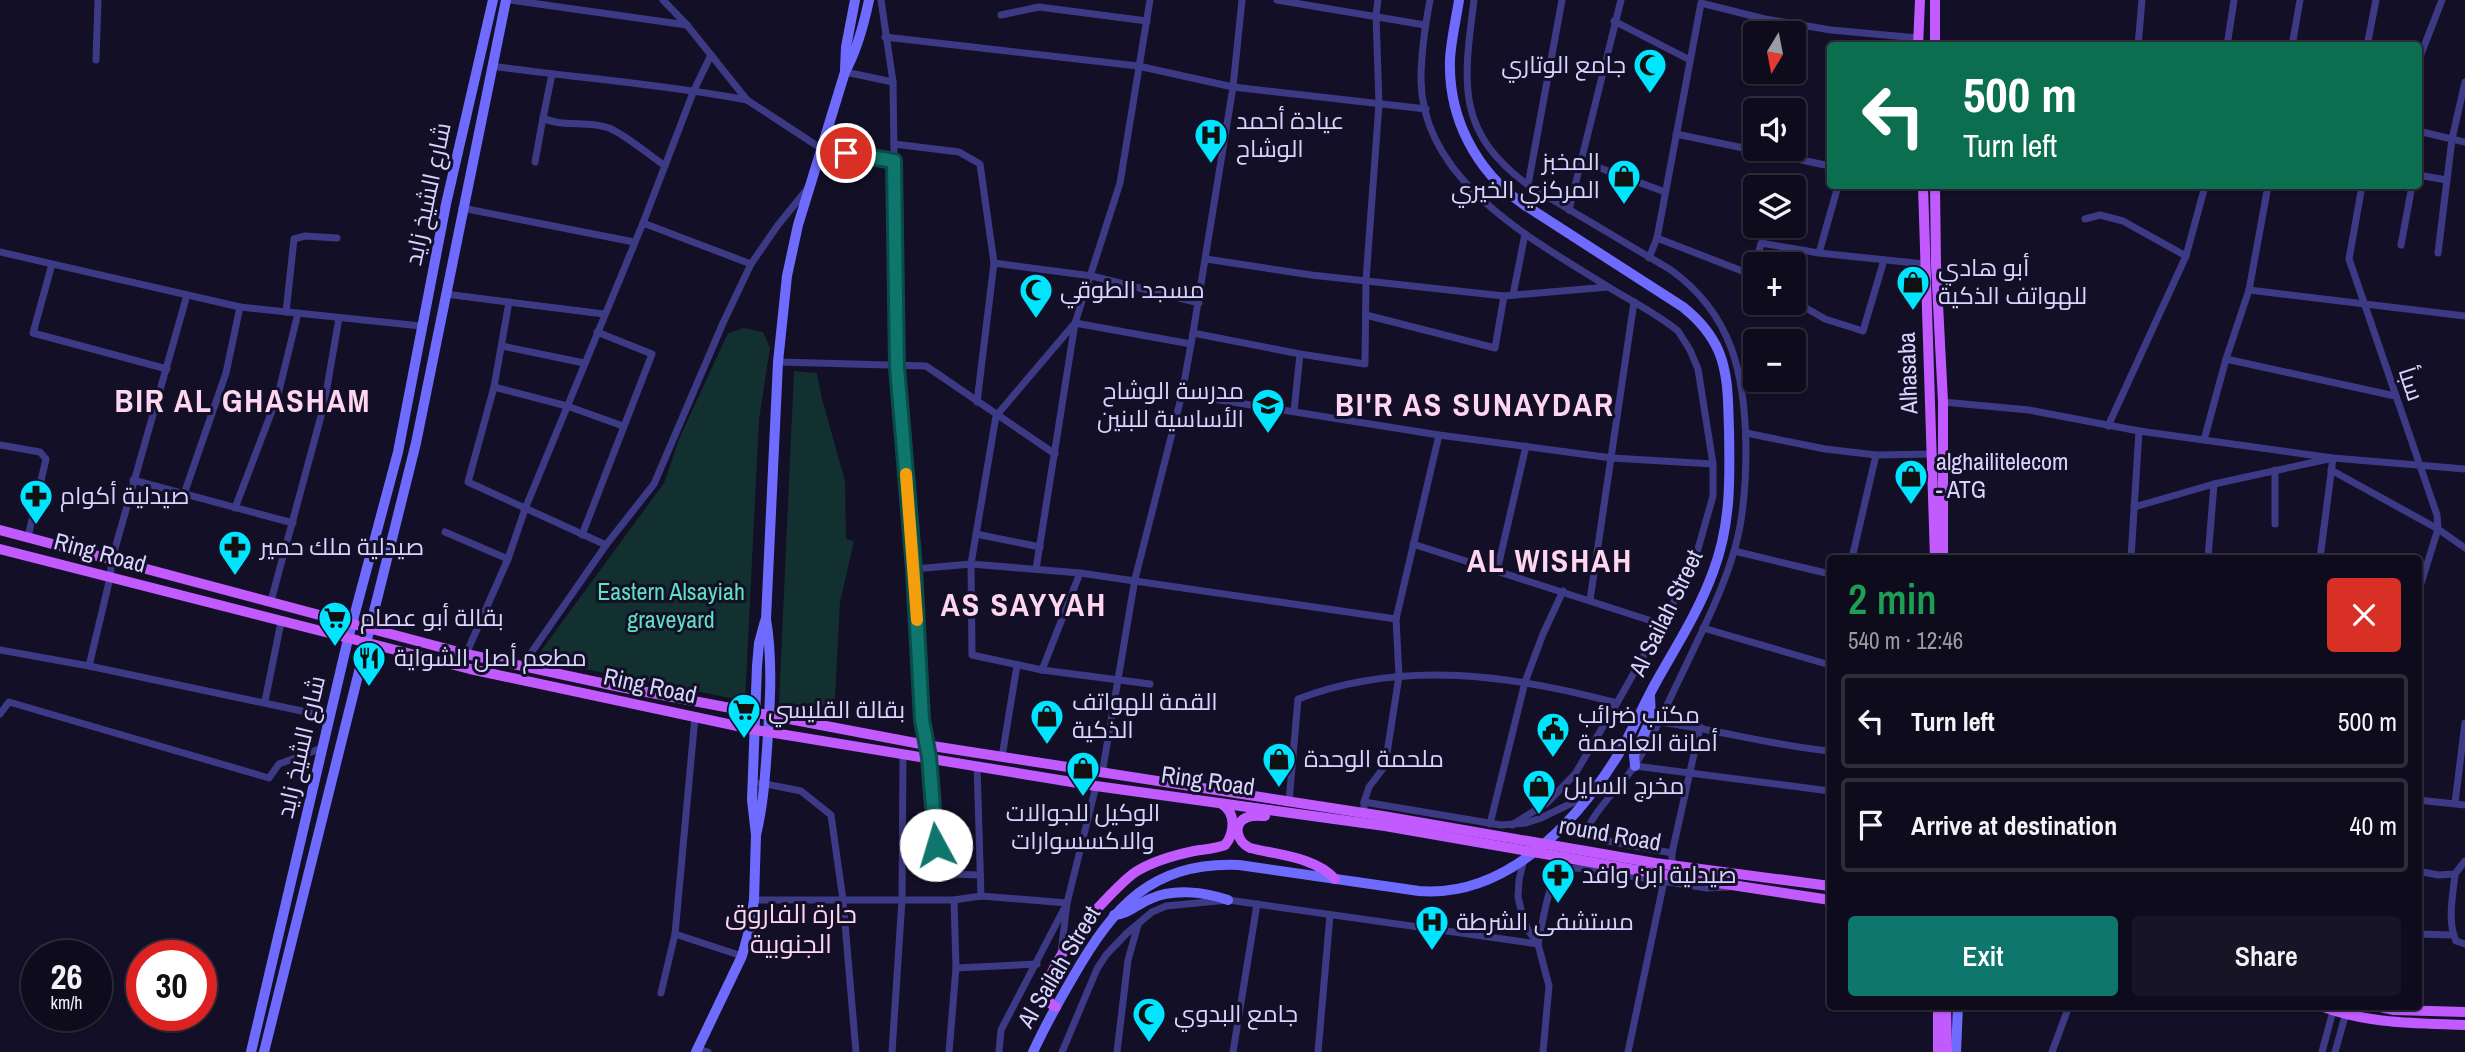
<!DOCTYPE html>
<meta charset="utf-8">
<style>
body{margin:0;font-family:"Archivo Narrow",Cairo,sans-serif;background:#171425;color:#f1f3f6;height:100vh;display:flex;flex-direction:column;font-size:26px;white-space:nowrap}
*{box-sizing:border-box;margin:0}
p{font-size:23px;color:#9b9ba3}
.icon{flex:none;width:38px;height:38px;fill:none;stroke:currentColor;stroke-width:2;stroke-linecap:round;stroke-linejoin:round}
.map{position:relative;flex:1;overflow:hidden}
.drawer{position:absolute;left:1827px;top:555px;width:595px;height:455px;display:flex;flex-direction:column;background:#0e0b1c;border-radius:7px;box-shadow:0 2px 5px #0004,0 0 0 2px #2e2b3b}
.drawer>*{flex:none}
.guide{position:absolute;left:1827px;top:42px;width:595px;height:147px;border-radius:7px;box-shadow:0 2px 5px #0004,0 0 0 2px #2e2b3b;background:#0b6e4f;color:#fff;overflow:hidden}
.needle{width:46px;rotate:190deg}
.controls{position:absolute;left:1743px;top:21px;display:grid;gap:14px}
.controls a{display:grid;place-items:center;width:63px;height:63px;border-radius:7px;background:#0e0b1c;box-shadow:0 2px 5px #0004,0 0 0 2px #2e2b3b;font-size:35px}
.speed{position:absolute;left:21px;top:940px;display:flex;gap:14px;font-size:35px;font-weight:700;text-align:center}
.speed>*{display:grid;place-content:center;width:91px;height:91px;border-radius:50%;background:#0e0b1c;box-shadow:0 2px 5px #0004,0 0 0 2px #2e2b3b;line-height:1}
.speed small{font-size:18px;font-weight:400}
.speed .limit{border:10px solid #d22;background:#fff;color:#111}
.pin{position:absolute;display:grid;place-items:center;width:60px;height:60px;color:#fff;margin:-30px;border:4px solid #fff;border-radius:50%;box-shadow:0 2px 7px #0007}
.me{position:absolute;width:77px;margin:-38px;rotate:354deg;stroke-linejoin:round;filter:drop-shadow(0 0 5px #0008)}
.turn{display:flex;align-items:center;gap:24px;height:147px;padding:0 21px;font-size:32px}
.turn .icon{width:91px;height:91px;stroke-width:2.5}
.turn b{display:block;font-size:49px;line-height:60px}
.round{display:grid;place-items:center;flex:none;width:74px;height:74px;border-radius:7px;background:#171425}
.overview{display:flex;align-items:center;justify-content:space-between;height:119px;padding:0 21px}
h1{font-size:42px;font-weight:600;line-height:52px;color:#1e9e55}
.cta{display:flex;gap:14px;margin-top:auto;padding:14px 21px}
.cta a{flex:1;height:80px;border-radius:7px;background:#0f766e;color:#fff;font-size:28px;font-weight:600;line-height:80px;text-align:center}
.cta a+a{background:#171425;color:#f1f3f6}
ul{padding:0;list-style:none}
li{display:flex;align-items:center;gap:21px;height:94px;margin:0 14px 10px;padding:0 7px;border:4px solid #2e2b3b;border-radius:7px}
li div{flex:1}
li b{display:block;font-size:26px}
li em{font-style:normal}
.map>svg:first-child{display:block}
</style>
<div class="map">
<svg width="2465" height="1052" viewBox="0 0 2465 1052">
<rect width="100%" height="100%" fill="#130f26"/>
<!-- green -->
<g fill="#12302f">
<polygon points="744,328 763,332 770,348 759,419 745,701 535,659 664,483 679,439 728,333"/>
<polygon points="794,371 817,373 822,399 845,481 846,539 854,541 840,602 834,716 785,707 779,703"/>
</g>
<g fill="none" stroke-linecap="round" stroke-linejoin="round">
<!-- street -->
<g stroke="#3d3a85" stroke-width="7">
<polyline points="510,0 687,25"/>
<polyline points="663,0 687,25 747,100 822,149 894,161"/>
<polyline points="881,0 893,82 897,367 914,569 922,720 929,757 934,829 938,860 943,870 951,874 980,875"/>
<polyline points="1277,0 1425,25"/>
<path d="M1430,0C1425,26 1421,53 1421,80C1422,182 1535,241 1610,288C1633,302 1657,314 1678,331L1690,350L1698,369L1713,464V496L1696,556L1675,600L1617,703L1575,774L1547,803L1512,825"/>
<path d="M1474,0C1464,80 1454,131 1528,185L1671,270C1733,315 1745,375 1746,448C1746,481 1744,516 1735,548C1722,594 1699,637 1679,680C1665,708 1653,739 1635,765C1622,786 1601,802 1590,824L1592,835L1597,839L1672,853V865"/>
<polyline points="1001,15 1039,7 1147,21"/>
<polyline points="1614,21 1690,60"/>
<polyline points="885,37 1138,66 1233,87 1426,109"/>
<polyline points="2138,46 2142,0"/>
<polyline points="2227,46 2234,0"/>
<polyline points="2292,46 2300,0"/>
<polyline points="2367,46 2376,0"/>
<polyline points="96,60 98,0"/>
<polyline points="2418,62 2442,0"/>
<path d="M492,66C577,78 663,84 747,100"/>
<polyline points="845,72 893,82"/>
<path d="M552,74L543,118C563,128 587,120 609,128C626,135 649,155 665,166"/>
<polyline points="2418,131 2465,142"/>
<polyline points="1676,134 1830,166"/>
<polyline points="894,144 959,152 980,164 994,263 977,402"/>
<polyline points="1581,161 1665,192"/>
<polyline points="535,162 543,118"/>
<polyline points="2418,175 2447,180"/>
<polyline points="1528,185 1562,0"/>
<polyline points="2362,186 2349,259 2437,515 2438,529 2418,593"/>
<polyline points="462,208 634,242"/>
<polyline points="1569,210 1621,0"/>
<polyline points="2085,219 2100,215 2123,221 2186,256"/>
<polyline points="643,223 751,264"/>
<polyline points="1657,238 1755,276"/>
<polyline points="2401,245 2412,186"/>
<polyline points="0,252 240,307 421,326"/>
<polyline points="1819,253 1838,186"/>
<polyline points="2438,253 2452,139 2465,82"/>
<polyline points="1649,258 1657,238 1701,3 1765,19 1831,30 1918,38"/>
<polyline points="1206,259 1311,275 1504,296 1608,287"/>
<polyline points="994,263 1092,276 1199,303"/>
<polyline points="52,264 33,333 167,369"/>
<polyline points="1756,264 1761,243 1819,253 1925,264"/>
<polyline points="2249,290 2465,316"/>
<polyline points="445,294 604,314"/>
<polyline points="1513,295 1525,234"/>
<polyline points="1794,301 1825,319 1863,331 1884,260"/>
<polyline points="286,312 294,239 305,236 337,238"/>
<polyline points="1366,315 1495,348 1504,296"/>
<polyline points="1193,333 1300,354 1365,364 1366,280 1379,104 1376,15 1378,0"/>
<polyline points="502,346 584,363"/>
<polyline points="2226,359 2395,396"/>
<polyline points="778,362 926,366 1055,454"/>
<polyline points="494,387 509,302"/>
<polyline points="1182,394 1439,435 1612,458 1713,464"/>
<polyline points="1943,402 2029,410 2139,431 2333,458 2465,469"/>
<polyline points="1294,411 1300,354"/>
<polyline points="2108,426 2186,256 2205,186"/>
<polyline points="1746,433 1825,449 1876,455 1933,454"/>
<polyline points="2204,440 2226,359 2249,290 2268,186"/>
<polyline points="0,445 40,452 46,459 28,537"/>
<polyline points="2275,470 2275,524"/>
<polyline points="2331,470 2438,529 2465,548"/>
<polyline points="133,480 293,523"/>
<polyline points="184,494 226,373 240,307"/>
<polyline points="2134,507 2214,484 2333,458 2320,558"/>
<polyline points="235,508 278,395 298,313"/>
<polyline points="445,532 508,559"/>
<polyline points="976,534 1040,547"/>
<polyline points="582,535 652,354 597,332"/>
<polyline points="1413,544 1661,624"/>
<polyline points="606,545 468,482 494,387 567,406 623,426"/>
<polyline points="1734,551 1830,574"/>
<polyline points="1852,558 1876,455"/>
<polyline points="2131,558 2139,431"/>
<polyline points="2208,558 2214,484"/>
<polyline points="914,569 971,564 1080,573 1396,619"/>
<polyline points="1036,569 1075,323 1191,344"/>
<polyline points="1497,571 1526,446"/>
<polyline points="1590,600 1634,302"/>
<polyline points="271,601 324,405 339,318"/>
<polyline points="1703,628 1830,665"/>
<polyline points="0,650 89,666 330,717"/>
<polyline points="466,654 508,559 525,509 643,223 694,90 711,55"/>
<polyline points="89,666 110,578 112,559 187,295"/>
<polyline points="522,666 606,545 654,484 723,323 751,264 778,225 808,188"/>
<polyline points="1042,670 1080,573"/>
<polyline points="1150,684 1042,670 972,655 971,564 996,416 1075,323 1120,183 1150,0"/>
<polyline points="265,701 281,622"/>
<polyline points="0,714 9,702 269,778 279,764 322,748"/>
<path d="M1659,722C1716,729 1773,746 1830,751"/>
<polyline points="1002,757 1017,665"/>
<polyline points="977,765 981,896"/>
<polyline points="1635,766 1830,791"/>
<polyline points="1102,774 1135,579 1182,394 1193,333 1233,87 1242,0"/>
<polyline points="761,783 801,791 831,815 843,900 856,1052"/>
<polyline points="2418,800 2465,805"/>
<path d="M1289,802L1298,699C1403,659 1512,675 1617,703"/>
<polyline points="1364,802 1501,825 1526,823 1541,818 1578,800 1587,799"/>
<polyline points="2455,803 2465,723"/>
<polyline points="1364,813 1364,802 1369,787 1385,766 1399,676 1396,619 1439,435"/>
<polyline points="1490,824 1525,682 1543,634 1563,591"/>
<polyline points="1672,853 1700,727"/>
<polyline points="1524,859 1519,880 1518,897 1522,914 1528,930 1538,944 1549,986 1543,1052"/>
<polyline points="2418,871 2438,875 2455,874 2465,861"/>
<path d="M2455,874C2453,895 2447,921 2456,941L2465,944"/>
<polyline points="754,900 954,900 981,896 1067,903 1001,1030 999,1052"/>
<polyline points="675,934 695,717"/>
<polyline points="2418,934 2453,935"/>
<path d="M1538,944C1542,927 1547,887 1558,874C1564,868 1571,868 1579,868L1707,888L1729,887"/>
<polyline points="1061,953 1067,903 1096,786"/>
<polyline points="956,968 1037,964"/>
<polyline points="661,993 675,934 742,956"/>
<polyline points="698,1049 708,1052"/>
<polyline points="892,1052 902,900 903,753"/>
<polyline points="949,1052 956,968 954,900"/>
<polyline points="1062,1052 1097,969 1106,955 1127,933 1152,912 1166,906 1228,900 1538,944"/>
<polyline points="1117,1052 1128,960 1138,925"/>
<polyline points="1233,1052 1257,904"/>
<polyline points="1318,1052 1330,915"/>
<polyline points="1628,1052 1664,881"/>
<polyline points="2052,1052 2069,1006"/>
<polyline points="2322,1052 2333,1011 2340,1006"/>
<polyline points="2335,1052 2348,1006"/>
</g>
<!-- secondary -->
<g stroke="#6f6bff" stroke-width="10">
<polyline points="845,69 846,47 855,0"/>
<polyline points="1635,766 1634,755 1651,719 1650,696"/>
<path d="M756,835C763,806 765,778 767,749C770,706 773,661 766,619L778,362L787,276L798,225L845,72C857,50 864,24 869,0"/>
<path d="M1114,915C1129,914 1137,904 1150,899C1173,888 1205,892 1228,900"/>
<polyline points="251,1052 348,639 398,452 446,204 493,0"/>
<polyline points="264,1052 416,443 506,0"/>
<polyline points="696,1052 742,956 750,927 754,900 756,835 752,800 757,666 759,643 765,621"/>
<path d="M1033,1052C1045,1026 1059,1001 1073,977C1113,907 1152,861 1239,865L1419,891C1506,898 1576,823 1618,755C1632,732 1642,708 1655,684C1675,648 1699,611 1713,572C1731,525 1730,479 1729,430C1728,404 1729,377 1719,352C1711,333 1698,319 1683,307L1523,204C1476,171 1448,118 1450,59C1451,40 1456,20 1459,0"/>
<polyline points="1956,1052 1958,1006"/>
</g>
<!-- primary -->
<g stroke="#c25bff" stroke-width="10">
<polyline points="1935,0 1935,46"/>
<polyline points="1918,46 1920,0"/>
<polyline points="1923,186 1935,558"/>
<polyline points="1935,186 1936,265 1943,402 1943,558"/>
<polyline points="0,530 466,654 620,687 926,745 1383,816 1655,863 1830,886"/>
<polyline points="0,549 470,669 756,730 1096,786 1385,826 1653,873 1830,900"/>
<path d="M1265,816C1260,816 1253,815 1248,817C1231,823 1237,842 1250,848C1278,855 1315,857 1335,879"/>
<polyline points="1946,1006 1947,1052"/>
<path d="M2321,1006C2367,1024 2416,1023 2465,1025"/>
<polyline points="2376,1006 2394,1010 2465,1012"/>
<path d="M1056,1007C1016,990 1116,884 1137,871C1154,861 1175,855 1194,851C1204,849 1215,849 1225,845C1235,833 1236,813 1222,804"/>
<polyline points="1938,1052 1938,1006"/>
</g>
</g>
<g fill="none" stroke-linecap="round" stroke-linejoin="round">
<defs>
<polyline id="route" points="846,153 894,161 897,367 914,569 922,720 929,757 936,845"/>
</defs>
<!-- route casing -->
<use href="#route" stroke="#0a4d48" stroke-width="18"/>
<!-- route -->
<use href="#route" stroke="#0f766e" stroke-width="12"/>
<!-- slow -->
<polyline stroke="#f59e0b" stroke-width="12" points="906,474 917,620"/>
</g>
<!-- icons -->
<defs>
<symbol id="mosque-pin" viewBox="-11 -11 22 30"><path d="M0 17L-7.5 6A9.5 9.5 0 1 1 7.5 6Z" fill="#00e5ff" stroke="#130f26"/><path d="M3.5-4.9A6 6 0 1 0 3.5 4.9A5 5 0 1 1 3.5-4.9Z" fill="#111"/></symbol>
<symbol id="hospital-pin" viewBox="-11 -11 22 30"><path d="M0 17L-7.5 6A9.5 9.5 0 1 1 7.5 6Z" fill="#00e5ff" stroke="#130f26"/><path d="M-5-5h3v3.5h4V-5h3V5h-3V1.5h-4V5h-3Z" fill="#111"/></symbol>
<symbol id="shop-pin" viewBox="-11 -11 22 30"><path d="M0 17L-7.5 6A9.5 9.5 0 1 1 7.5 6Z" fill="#00e5ff" stroke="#130f26"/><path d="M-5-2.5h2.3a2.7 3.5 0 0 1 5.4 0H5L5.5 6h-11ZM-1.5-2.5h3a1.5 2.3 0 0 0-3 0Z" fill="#111"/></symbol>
<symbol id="school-pin" viewBox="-11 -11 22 30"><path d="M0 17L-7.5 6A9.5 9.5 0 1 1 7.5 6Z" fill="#00e5ff" stroke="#130f26"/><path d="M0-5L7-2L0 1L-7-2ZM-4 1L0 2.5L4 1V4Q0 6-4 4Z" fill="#111"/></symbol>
<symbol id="pharmacy-pin" viewBox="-11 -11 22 30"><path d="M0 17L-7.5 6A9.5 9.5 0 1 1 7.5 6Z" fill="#00e5ff" stroke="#130f26"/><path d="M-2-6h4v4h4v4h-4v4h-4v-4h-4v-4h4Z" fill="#111"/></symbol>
<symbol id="supermarket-pin" viewBox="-11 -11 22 30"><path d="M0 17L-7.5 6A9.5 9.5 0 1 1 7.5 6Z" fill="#00e5ff" stroke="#130f26"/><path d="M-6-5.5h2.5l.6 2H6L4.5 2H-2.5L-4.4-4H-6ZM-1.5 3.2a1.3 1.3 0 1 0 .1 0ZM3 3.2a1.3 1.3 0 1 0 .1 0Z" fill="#111"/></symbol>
<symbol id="restaurant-pin" viewBox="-11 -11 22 30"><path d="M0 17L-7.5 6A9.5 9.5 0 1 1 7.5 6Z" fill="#00e5ff" stroke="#130f26"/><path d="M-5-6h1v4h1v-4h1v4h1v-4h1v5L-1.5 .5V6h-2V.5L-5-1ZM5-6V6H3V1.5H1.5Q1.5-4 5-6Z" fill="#111"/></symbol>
<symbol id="civic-pin" viewBox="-11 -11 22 30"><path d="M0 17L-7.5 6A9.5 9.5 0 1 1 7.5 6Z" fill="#00e5ff" stroke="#130f26"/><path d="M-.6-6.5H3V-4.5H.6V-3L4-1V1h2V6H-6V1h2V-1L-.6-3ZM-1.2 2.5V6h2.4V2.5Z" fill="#111"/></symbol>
</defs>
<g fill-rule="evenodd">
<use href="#mosque-pin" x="1631" y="46" width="38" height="52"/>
<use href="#hospital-pin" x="1192" y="116" width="38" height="52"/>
<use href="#shop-pin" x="1605" y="157" width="38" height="52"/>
<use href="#shop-pin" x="1894" y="263" width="38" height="52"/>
<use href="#mosque-pin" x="1017" y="271" width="38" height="52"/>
<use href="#school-pin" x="1249" y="386" width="38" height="52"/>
<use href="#shop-pin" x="1892" y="457" width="38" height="52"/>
<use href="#pharmacy-pin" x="17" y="477" width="38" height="52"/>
<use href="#pharmacy-pin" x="216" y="528" width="38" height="52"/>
<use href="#supermarket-pin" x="316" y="599" width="38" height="52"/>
<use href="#restaurant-pin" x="350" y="639" width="38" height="52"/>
<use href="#supermarket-pin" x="725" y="691" width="38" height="52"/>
<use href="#shop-pin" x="1028" y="697" width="38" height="52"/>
<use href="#civic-pin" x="1534" y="710" width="38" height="52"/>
<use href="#shop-pin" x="1260" y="740" width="38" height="52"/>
<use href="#shop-pin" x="1064" y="749" width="38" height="52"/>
<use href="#shop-pin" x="1520" y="767" width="38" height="52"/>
<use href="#pharmacy-pin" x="1539" y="856" width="38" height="52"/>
<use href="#hospital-pin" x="1413" y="903" width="38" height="52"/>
<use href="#mosque-pin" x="1130" y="995" width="38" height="52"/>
</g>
<g text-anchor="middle" stroke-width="6" stroke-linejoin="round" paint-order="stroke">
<!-- poi labels -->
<g font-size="24" fill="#d9d4ff" stroke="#130f26" text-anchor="start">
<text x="1626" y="73" text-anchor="end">جامع الوتاري</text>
<text x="1236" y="129">عيادة أحمد<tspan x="1236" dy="28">الوشاح</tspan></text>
<text x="1600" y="170" text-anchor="end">المخبز<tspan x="1600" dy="28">المركزي الخيري</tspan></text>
<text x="1938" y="276">أبو هادي<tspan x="1938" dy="28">للهواتف الذكية</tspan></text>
<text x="1060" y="298">مسجد الطوقي</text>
<text x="1244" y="399" text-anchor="end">مدرسة الوشاح<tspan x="1244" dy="28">الأساسية للبنين</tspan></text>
<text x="1936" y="470">alghailitelecom<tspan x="1936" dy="28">- ATG</tspan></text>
<text x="60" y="504">صيدلية أكوام</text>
<text x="260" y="555">صيدلية ملك حمير</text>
<text x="360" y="626">بقالة أبو عصام</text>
<text x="394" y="666">مطعم أصل الشواية</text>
<text x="1072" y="710">القمة للهواتف<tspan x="1072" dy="28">الذكية</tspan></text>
<text x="768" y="718">بقالة القليسي</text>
<text x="1578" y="723">مكتب ضرائب<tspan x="1578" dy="28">أمانة العاصمة</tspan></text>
<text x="1304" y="767">ملحمة الوحدة</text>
<text x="1564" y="794">مخرج السايل</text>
<text x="1083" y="821" text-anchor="middle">الوكيل للجوالات<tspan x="1083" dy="28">والاكسسوارات</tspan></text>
<text x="1582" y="883">صيدلية ابن وافد</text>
<text x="1456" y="930">مستشفى الشرطة</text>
<text x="1174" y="1022">جامع البدوي</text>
</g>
<!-- street labels -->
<g font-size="24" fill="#d9d4ff" stroke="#130f26">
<text transform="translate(428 194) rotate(-78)" y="8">شارع الشيخ زايد</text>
<text transform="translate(1908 373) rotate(-92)" y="8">Alhasaba</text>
<text transform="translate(2411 384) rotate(72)" y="8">سبأ</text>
<text transform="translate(100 553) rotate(15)" y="8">Ring Road</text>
<text transform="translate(1666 613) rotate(-64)" y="8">Al Sailah Street</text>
<text transform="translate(650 686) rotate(12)" y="8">Ring Road</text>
<text transform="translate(301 747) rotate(-77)" y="8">شارع الشيخ زايد</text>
<text transform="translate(1208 781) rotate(8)" y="8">Ring Road</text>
<text transform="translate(1610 834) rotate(10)" y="8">round Road</text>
<text transform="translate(1059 967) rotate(-59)" y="8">Al Sailah Street</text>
</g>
<!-- park labels -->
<g font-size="24" fill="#5fe0c0" stroke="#130f26">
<text x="671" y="600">Eastern Alsayiah<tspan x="671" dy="28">graveyard</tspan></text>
</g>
<!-- neighbourhood labels -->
<g font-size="26" fill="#ffd6f0" stroke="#130f26">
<text x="791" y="923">حارة الفاروق<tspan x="791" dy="30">الجنوبية</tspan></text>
</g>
<!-- district labels -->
<g font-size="32" font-weight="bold" letter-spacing="2" fill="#ffd6f0" stroke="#130f26">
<text x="243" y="412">BIR AL GHASHAM</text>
<text x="1475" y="416">BI'R AS SUNAYDAR</text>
<text x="1550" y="572">AL WISHAH</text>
<text x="1024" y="616">AS SAYYAH</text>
</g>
</g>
</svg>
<div class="controls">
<a><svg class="needle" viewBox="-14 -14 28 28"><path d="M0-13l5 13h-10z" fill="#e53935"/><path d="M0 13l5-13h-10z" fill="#9b9ba3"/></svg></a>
<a><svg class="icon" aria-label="sound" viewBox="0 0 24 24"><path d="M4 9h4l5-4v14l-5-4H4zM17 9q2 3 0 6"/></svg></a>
<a><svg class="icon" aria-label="layers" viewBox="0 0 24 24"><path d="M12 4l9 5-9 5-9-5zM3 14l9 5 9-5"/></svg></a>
<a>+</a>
<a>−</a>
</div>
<div class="speed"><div>26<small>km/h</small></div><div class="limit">30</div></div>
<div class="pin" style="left:846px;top:153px;background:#d93025"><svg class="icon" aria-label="arrive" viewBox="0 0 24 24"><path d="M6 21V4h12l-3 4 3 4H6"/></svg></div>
<svg class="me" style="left:936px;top:845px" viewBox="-20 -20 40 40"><circle r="19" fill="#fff"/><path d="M0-13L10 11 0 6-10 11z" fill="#0f766e"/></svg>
<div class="guide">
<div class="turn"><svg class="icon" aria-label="left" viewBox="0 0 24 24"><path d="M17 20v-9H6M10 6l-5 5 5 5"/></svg><div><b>500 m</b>Turn left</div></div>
</div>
<section class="drawer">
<div class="overview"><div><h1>2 min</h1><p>540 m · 12:46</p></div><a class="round" style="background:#d93025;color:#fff"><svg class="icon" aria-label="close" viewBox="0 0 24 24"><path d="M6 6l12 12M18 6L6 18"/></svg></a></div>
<ul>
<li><svg class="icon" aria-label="left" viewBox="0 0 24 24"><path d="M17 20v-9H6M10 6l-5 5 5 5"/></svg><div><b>Turn left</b></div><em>500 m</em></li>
<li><svg class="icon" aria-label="arrive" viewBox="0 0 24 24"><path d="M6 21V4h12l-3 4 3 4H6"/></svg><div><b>Arrive at destination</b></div><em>40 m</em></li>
</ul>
<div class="cta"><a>Exit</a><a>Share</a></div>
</section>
</div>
